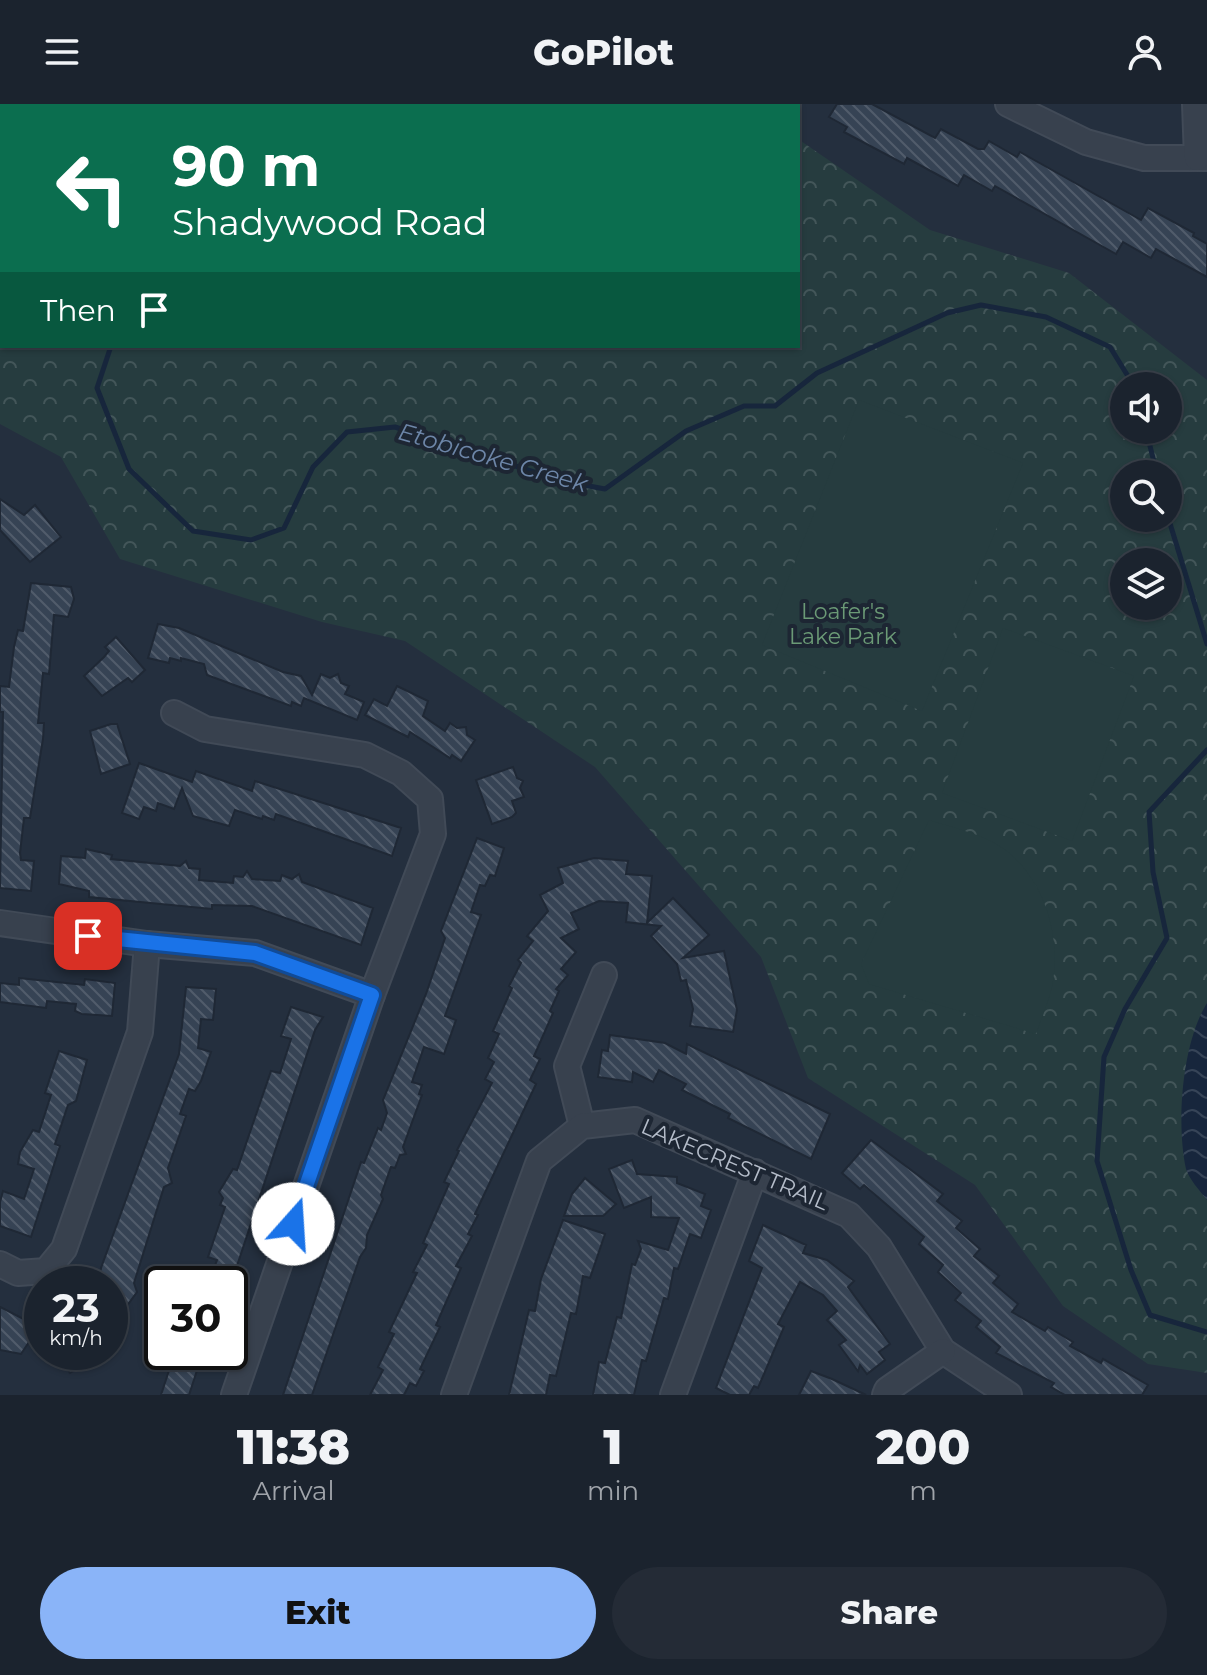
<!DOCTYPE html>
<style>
body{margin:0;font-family:Montserrat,sans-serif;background:#242b36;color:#f1f3f6;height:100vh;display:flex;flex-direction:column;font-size:30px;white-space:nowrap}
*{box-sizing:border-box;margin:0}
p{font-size:26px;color:#a0a4aa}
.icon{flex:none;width:44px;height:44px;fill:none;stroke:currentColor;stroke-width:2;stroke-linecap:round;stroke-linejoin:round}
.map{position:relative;height:1291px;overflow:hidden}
.sheet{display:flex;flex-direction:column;background:#1b232e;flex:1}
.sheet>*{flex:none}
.guide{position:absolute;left:0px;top:0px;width:800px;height:244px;box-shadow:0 2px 6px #0004,0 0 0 2px #39404a;background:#0b6e4f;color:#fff;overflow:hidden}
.controls{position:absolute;left:1110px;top:268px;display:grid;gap:16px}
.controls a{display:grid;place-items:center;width:72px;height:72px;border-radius:50%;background:#1b232e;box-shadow:0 2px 6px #0004,0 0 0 2px #39404a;font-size:40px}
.speed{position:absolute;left:24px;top:1162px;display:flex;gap:16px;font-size:40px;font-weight:700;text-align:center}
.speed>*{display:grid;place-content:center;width:104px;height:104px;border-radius:50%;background:#1b232e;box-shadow:0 2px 6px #0004,0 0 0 2px #39404a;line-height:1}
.speed small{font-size:20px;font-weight:400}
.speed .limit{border:4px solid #111;border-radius:12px;background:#fff;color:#111}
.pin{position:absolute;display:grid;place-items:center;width:68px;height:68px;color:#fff;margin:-34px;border-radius:16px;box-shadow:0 4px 12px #0006}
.me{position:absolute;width:88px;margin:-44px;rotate:19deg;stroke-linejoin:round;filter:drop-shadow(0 0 6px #0008)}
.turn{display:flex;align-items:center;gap:28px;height:168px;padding:0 40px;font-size:36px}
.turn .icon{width:104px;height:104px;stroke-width:2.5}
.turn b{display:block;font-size:56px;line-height:68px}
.then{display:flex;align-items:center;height:76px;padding:0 40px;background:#0003;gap:16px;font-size:30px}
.eta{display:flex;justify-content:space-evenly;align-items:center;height:136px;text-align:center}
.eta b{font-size:48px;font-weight:800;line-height:56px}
.primary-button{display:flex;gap:16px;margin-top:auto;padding:16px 40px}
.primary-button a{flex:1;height:92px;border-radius:48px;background:#8ab4f8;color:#111;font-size:32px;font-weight:800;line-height:92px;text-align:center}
.primary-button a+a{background:#242b36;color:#f1f3f6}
header{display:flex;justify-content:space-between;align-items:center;height:104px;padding:0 40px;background:#1b232e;font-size:36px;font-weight:800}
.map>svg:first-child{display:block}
</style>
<header><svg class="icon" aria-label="menu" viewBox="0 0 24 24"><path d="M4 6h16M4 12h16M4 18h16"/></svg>GoPilot<svg class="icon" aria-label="person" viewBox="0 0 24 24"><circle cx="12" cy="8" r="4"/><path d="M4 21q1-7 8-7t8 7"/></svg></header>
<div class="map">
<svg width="1207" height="1291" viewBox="0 0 1207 1291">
<defs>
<pattern id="park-crowns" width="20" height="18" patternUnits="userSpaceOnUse" patternTransform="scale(2)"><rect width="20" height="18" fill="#263c3f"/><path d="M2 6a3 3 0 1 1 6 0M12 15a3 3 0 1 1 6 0" fill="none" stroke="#435659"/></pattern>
<pattern id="water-waves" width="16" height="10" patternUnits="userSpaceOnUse" patternTransform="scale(2)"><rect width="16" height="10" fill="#17263c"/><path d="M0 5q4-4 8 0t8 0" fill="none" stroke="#364457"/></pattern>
<pattern id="building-back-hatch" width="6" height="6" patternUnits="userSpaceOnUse" patternTransform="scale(2)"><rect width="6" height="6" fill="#364354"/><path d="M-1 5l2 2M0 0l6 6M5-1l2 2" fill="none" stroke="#515c6b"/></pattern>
</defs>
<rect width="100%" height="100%" fill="#242f3e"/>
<!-- park -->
<path fill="url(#park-crowns)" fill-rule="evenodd" d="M0,0L497,2H2V242H798V35L930,126L1069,169L1207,276V1269L1148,1260L1063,1202L975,1081L808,974L761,853L595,663L405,537L322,518L120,455L61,353L0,320ZM1124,282H1168V326H1124ZM1124,370H1168V414H1124ZM1124,458H1168V502H1124Z"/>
<!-- pitch -->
<g fill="#263c3f">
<polygon points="859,296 1023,359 922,607 762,541"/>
<polygon points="1003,524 1134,572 1072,737 942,689"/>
<path d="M929,716C954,724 983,730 1004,745C1045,775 1062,834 1052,883C1048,899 1041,915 1036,930L869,880L861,860Z"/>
</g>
<!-- water -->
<path fill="url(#water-waves)" d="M1207,899V1096C1200,1087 1189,1075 1186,1065C1176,1019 1182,939 1207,899Z"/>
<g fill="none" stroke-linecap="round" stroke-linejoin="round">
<!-- stream -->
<g stroke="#17263c" stroke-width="5">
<polyline points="42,0 42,2"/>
<polyline points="0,78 2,77"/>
<polyline points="0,138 2,140"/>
<polyline points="0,147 2,146"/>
<polyline points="111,242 97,284 129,365 193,427 251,436 284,424 313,363 347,328 395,323 562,377 605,385 686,327 744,302 775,302 817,269 947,209 981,201 1046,213 1110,243 1134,282"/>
<polyline points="1146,326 1157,370"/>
<polyline points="1168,413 1207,540"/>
<polyline points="1207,646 1149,708 1153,768 1167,834 1125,905 1104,953 1097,1057 1131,1166 1150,1211 1207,1228"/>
</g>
</g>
<!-- building -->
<g fill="url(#building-back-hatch)" stroke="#1f2835" stroke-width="2">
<polygon points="837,0 872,0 935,34 941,25 978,45 984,45 989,37 1017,53 1020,48 1141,116 1148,104 1194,129 1193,132 1207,140 1207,173 1156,145 1151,154 1123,138 1116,150 995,82 992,87 964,71 958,82 907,54 904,60 844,28 847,23 829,13"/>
<polygon points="0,395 24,411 35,401 61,433 30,458 0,426"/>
<polygon points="31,479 71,483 74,495 68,513 54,511 49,570 43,569 38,619 44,619 43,635 30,714 24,714 20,749 21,756 34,757 31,787 0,784 3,608 0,608 0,582 9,583 14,543 18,526 23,527"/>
<polygon points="158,520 179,524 283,568 301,572 312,591 321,570 330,574 338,570 341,579 349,582 345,590 364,598 357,616 304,594 301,602 292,598 291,602 207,571 204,560 181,554 181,557 170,554 169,559 148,554"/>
<polygon points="116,533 145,566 132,578 128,574 102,592 84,572 104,553 109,547 105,543"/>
<polygon points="397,582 428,597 423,612 445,627 450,619 457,624 466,623 467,631 475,636 461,657 452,651 450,654 410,628 408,633 365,611 374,595 387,602"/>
<polygon points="111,620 117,620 130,660 101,670 90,627"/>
<polygon points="139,659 192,678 196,667 252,687 255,677 401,724 392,752 276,710 274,716 263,712 262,715 235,706 229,722 200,714 193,712 182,684 174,705 158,699 156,707 144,703 139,715 122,709"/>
<polygon points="513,663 517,674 523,677 520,684 524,693 512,697 516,709 512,713 492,720 476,676"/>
<polygon points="477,734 504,744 495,772 490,771 485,782 480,781 471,808 481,811 445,912 456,916 444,950 424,943 412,978 422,981 419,990 422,991 403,1043 406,1050 400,1051 395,1064 391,1063 381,1091 383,1095 367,1131 366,1144 360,1153 312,1291 283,1291 361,1058 364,1059 378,1024 381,1026 387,1009 383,996 426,890 445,834 441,827"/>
<polygon points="86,745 112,751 111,755 180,762 186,757 189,764 200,765 199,776 233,779 234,772 243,773 247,767 252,775 280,777 282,771 292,775 299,770 302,778 373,804 361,841 252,802 212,801 212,805 89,793 89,787 59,780 61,752 85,754"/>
<polygon points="594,754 628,757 626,770 652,772 647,819 673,794 709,831 683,854 724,847 737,906 733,928 690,922 693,905 686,876 681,877 677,860 651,832 661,822 626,818 628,799 599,797 571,809 579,825 561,834 576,848 561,865 568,871 556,885 559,887 550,907 553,909 534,952 540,955 530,976 536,980 475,1110 478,1111 468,1130 472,1132 456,1162 461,1164 436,1221 440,1223 420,1265 424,1267 416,1282 410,1279 404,1291 370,1291 383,1266 378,1263 394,1230 389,1228 417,1169 413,1168 427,1141 423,1139 449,1080 444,1078 459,1047 457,1046 492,979 485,975 494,958 488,954 499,930 493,927 512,884 509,882 521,859 518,856 533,837 527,832 548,807 540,791 563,779 558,764"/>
<polygon points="19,874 84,881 85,875 115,879 112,912 82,910 75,907 76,900 47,897 46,904 0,898 0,879 19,881"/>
<polygon points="186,883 216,885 213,916 201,915 198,944 211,948 201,977 195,987 189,985 180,1010 186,1012 168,1064 172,1079 164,1083 134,1179 137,1188 126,1203 110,1197 110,1180 99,1180 101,1164 179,950"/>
<polygon points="291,903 323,913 315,926 231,1180 208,1180 217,1156 208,1153 225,1103 220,1101 223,1094 219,1088 233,1065 237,1066 271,967 280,969 291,935 281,932"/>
<polygon points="610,931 665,939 686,950 687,940 830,1010 811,1055 728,1014 730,1010 682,986 686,980 659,966 653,978 633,968 632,978 598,973 602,946 608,947"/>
<polygon points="59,947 87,956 76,997 68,1001 55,1040 60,1042 31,1133 0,1122 0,1098 3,1087 24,1095 34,1065 18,1060 20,1048 33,1026 39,1028 51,991 45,989"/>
<polygon points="871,1036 943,1090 937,1097 962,1117 956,1124 980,1145 974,1152 999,1172 993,1179 1018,1200 1012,1208 1045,1227 1048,1223 1073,1238 1070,1242 1101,1259 1103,1255 1148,1281 1142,1291 1065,1291 1051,1283 1054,1279 996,1249 1000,1243 976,1223 981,1217 955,1196 961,1189 938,1168 943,1161 919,1140 924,1133 864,1081 860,1085 842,1069"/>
<polygon points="632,1056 637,1070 677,1073 677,1079 705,1090 701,1102 711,1106 701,1134 690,1130 678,1165 674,1164 668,1195 664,1194 646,1257 642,1256 634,1291 593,1291 599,1258 605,1259 617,1213 621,1214 632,1160 635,1161 641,1145 638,1137 668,1146 679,1114 651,1113 651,1093 624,1104 609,1065"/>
<polygon points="585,1074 616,1100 603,1112 564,1112 572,1090"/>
<polygon points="563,1116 605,1130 590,1174 583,1172 576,1210 571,1209 556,1272 550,1271 546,1291 509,1291 529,1206 535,1207 541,1175"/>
<polygon points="763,1121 806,1141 803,1149 827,1156 854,1177 848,1183 890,1240 879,1248 885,1256 867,1270 860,1261 858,1267 839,1241 846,1236 827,1216 837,1207 823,1191 800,1178 778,1220 784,1223 758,1284 754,1282 749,1291 730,1291 716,1284 762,1164 749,1157"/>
<polygon points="0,1203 39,1223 21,1250 0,1246"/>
<polygon points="56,1248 76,1248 84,1260 70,1269"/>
<polygon points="175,1248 203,1248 189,1291 161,1291"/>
<polygon points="811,1267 832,1275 866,1291 799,1291"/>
</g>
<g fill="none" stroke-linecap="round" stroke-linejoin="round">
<defs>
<g id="minor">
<polyline points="1008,0 1086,38 1144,54 1207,54"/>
<polyline points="1195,0 1197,54"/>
<polyline points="174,609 205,625 365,651 401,669 430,695 433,730 372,891 234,1291"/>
<polyline points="0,819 147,840 255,849 372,891"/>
<polyline points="582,1022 567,962 604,871"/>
<polyline points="0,1160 18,1169 46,1167 64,1145 140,928 147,840"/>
<polyline points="454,1291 539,1057 582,1022 635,1016 849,1111 879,1143 943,1247 1009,1291"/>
<polyline points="673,1291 755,1068"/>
<polyline points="885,1291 887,1286 943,1247"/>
</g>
</defs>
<!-- minor casing -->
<use href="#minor" stroke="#414a57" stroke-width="28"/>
<!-- minor -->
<use href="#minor" stroke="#38414e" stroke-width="24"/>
</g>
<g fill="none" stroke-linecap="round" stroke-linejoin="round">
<defs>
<polyline id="route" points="88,832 255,849 372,891 293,1120"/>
</defs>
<!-- route casing -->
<use href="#route" stroke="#114b97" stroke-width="20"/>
<!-- route -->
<use href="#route" stroke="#1a73e8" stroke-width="14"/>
</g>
<g text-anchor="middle" stroke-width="8" stroke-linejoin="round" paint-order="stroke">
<!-- park labels -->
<g font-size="22" fill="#6b9a76" stroke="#1d2633">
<text x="843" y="515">Loafer's<tspan x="843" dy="25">Lake Park</tspan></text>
</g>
<!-- street labels -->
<g font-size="22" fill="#b4bcc9" stroke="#1d2633">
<text transform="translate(735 1060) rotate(23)" y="8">LAKECREST TRAIL</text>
</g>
<!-- water labels -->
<g font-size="24" font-style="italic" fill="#6d86a8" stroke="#1d2633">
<text transform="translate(493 354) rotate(16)" y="8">Etobicoke Creek</text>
</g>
</g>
</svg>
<div class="controls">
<a><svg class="icon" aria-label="sound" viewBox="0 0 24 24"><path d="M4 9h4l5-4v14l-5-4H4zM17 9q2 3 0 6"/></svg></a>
<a><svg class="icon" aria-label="search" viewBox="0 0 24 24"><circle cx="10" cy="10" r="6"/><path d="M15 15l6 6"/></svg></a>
<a><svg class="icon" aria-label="layers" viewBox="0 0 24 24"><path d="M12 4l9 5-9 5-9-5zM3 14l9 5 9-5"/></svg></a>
</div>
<div class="speed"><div>23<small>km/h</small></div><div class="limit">30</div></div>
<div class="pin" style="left:88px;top:832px;background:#d93025"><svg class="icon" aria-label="arrive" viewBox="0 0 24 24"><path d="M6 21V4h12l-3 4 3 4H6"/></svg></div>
<svg class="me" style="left:293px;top:1120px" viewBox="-20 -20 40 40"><circle r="19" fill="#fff"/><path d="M0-13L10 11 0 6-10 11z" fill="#1a73e8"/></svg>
<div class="guide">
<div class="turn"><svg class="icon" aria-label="left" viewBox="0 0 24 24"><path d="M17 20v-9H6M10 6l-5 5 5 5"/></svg><div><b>90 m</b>Shadywood Road</div></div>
<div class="then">Then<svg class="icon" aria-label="arrive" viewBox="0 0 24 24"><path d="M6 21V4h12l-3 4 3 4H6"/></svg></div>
</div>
</div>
<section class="sheet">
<div class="eta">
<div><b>11:38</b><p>Arrival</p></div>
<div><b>1</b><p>min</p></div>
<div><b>200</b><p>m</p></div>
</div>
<div class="primary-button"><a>Exit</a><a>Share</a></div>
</section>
